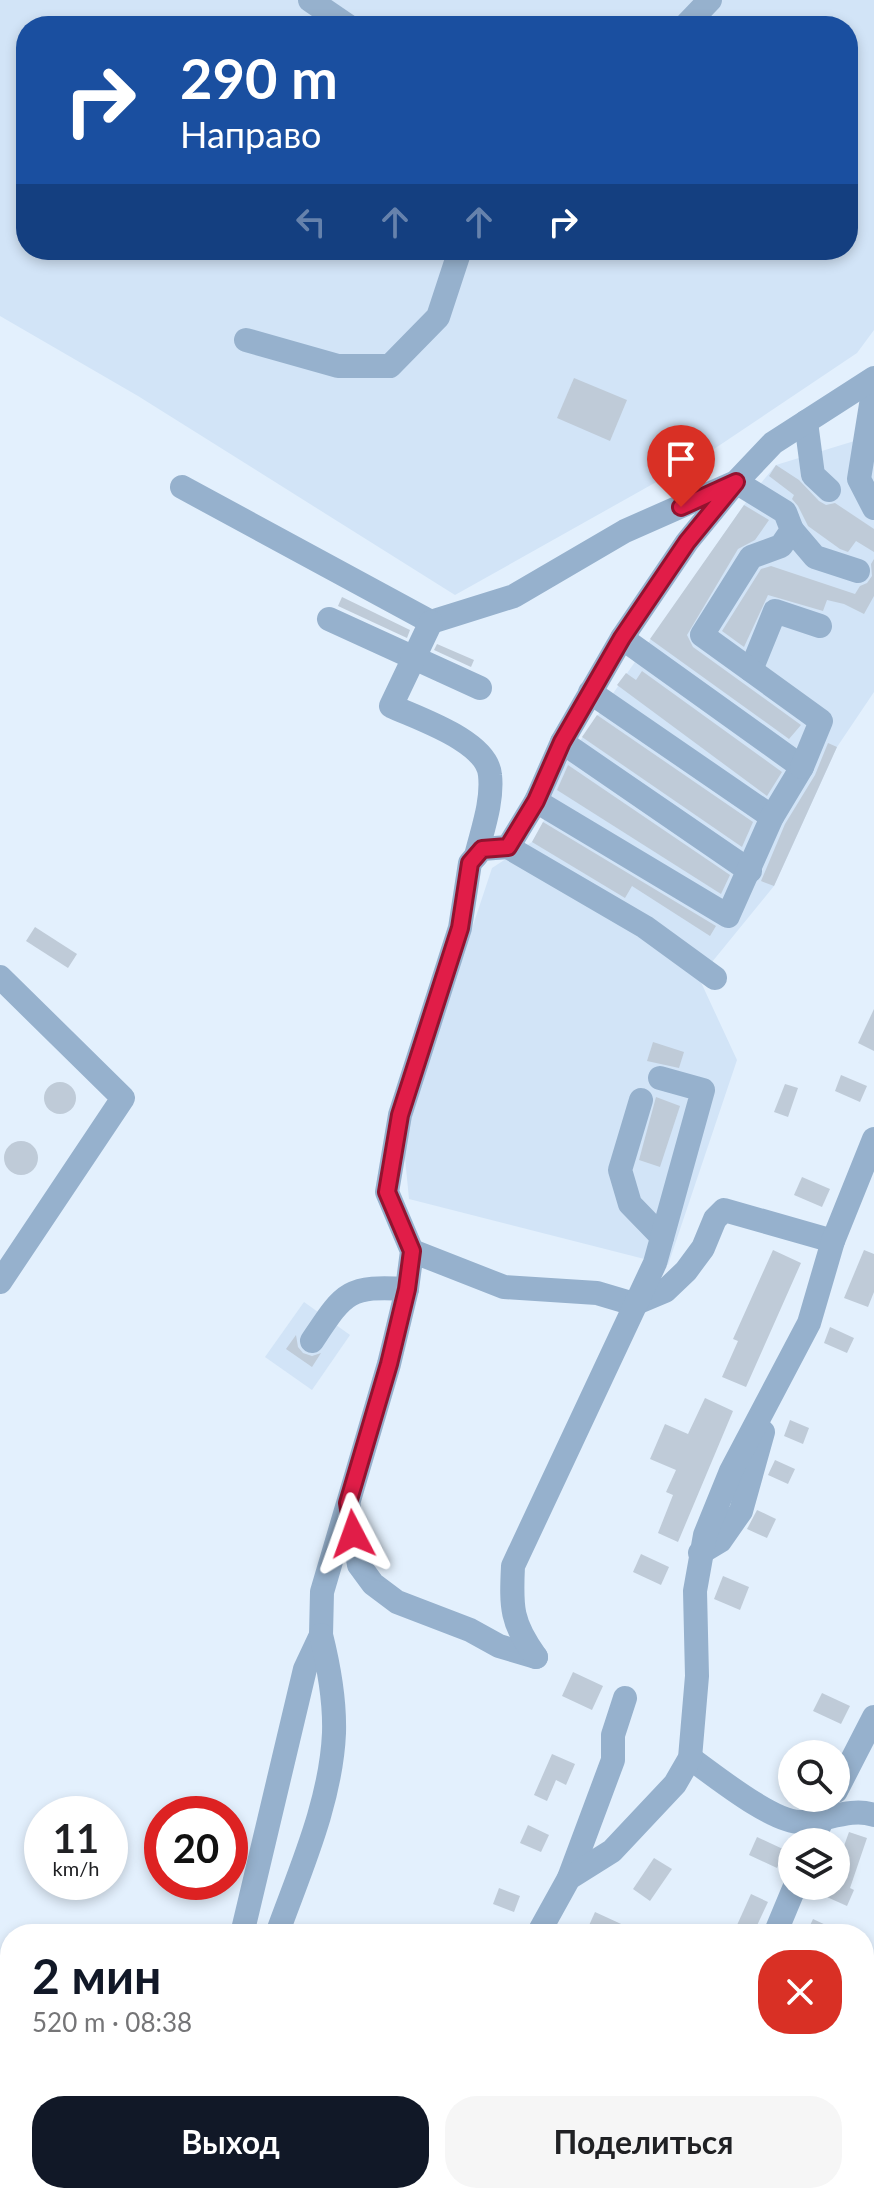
<!DOCTYPE html>
<html lang="ru">
<meta charset="utf-8">
<style>
body{margin:0;font-family:Lato,sans-serif;background:#f6f6f6;color:#202124;height:100vh;display:flex;flex-direction:column;font-size:30px;white-space:nowrap}
*{box-sizing:border-box;margin:0}
p{font-size:26px;color:#757577}
.icon{flex:none;width:44px;height:44px;fill:none;stroke:currentColor;stroke-width:2;stroke-linecap:round;stroke-linejoin:round}
.map{position:relative;flex:1;overflow:hidden}
.panel{position:absolute;left:0px;top:1924px;width:874px;height:280px;display:flex;flex-direction:column;background:#fff;border-radius:32px 32px 0 0;box-shadow:0 4px 12px #0003}
.panel>*{flex:none}
.top-card{position:absolute;left:16px;top:16px;width:842px;height:244px;border-radius:32px;box-shadow:0 4px 12px #0003;background:#1a4fa0;color:#fff;overflow:hidden}
.buttons{position:absolute;left:778px;top:1740px;display:grid;gap:16px}
.buttons a{display:grid;place-items:center;width:72px;height:72px;border-radius:50%;background:#fff;box-shadow:0 4px 12px #0003;font-size:40px}
.speed{position:absolute;left:24px;top:1796px;display:flex;gap:16px;font-size:40px;font-weight:700;text-align:center}
.speed>*{display:grid;place-content:center;width:104px;height:104px;border-radius:50%;background:#fff;box-shadow:0 4px 12px #0003;line-height:1}
.speed small{font-size:20px;font-weight:400}
.speed .limit{border:12px solid #d22;background:#fff;color:#111}
.pin{position:absolute;display:grid;place-items:center;width:68px;height:68px;color:#fff;margin:-82px -34px;border-radius:50% 50% 50% 0;rotate:-45deg;box-shadow:0 0 8px #0007}
.pin .icon{rotate:45deg}
.me{position:absolute;width:88px;margin:-44px;rotate:356deg;stroke-linejoin:round;filter:drop-shadow(0 0 6px #0008)}
.turn{display:flex;align-items:center;gap:28px;height:168px;padding:0 32px;font-size:36px}
.turn .icon{width:104px;height:104px;stroke-width:2.5}
.turn b{display:block;font-size:56px;line-height:68px}
.lanes{display:flex;align-items:center;height:76px;padding:0 32px;background:#0003;justify-content:center;gap:40px;direction:ltr}
.lanes .off{opacity:.35}
.round{display:grid;place-items:center;flex:none;width:84px;height:84px;border-radius:32px;background:#f6f6f6}
.head{display:flex;align-items:center;justify-content:space-between;height:136px;padding:0 32px}
h1{font-size:48px;font-weight:700;line-height:60px;color:#111827}
.cta{display:flex;gap:16px;margin-top:auto;padding:16px 32px}
.cta a{flex:1;height:92px;border-radius:32px;background:#111827;color:#fff;font-size:32px;font-weight:700;line-height:92px;text-align:center}
.cta a+a{background:#f6f6f6;color:#202124}
.map>svg:first-child{display:block}
</style>
<div class="map">
<svg width="874" height="2204" viewBox="0 0 874 2204">
<rect width="100%" height="100%" fill="#e3f0fd"/>
<!-- built -->
<g fill="#d2e4f7" fill-rule="evenodd">
<path d="M0,0H874V330L857,353L708,453L455,595L138,396L0,316ZM26,26H848V250H26Z"/>
<polygon points="874,435 874,692 837,747 774,886 699,978 737,1060 668,1265 409,1199 403,1137 492,868 532,842 547,815 552,786 580,741 751,495 776,465"/>
<polygon points="304,1302 350,1335 312,1390 265,1357"/>
</g>
<!-- building -->
<g fill="#bfcbd8">
<polygon points="574,378 627,400 610,441 557,418"/>
<polygon points="776,465 799,480 819,501 826,505 835,503 874,529 874,552 856,541 848,552 840,549 808,526 798,506 792,499 794,495 769,476"/>
<polygon points="744,505 769,520 755,540 738,549 687,635 693,647 801,725 789,739 650,639"/>
<polygon points="874,559 874,596 864,614 844,604 827,600 823,611 768,595 744,647 722,631 761,569 771,566 855,594 860,586 867,583 872,576 871,564"/>
<polygon points="342,597 410,630 407,638 338,606"/>
<polygon points="437,644 474,660 471,667 434,650"/>
<polygon points="642,671 782,772 767,796 617,685 626,673 636,680"/>
<polygon points="597,715 753,822 742,847 582,737"/>
<polygon points="828,743 837,747 774,886 761,881 785,824 815,775"/>
<polygon points="568,765 730,875 721,894 557,790"/>
<polygon points="543,822 716,926 710,936 632,886 625,898 532,842"/>
<polygon points="35,927 77,954 68,968 26,941"/>
<polygon points="874,1009 874,1051 858,1043"/>
<polygon points="653,1042 684,1052 679,1068 647,1061"/>
<polygon points="841,1075 867,1086 860,1102 835,1091"/>
<circle cx="60" cy="1098" r="16"/>
<polygon points="785,1084 798,1088 788,1117 774,1112"/>
<polygon points="656,1097 680,1106 660,1167 639,1160"/>
<circle cx="21" cy="1158" r="17"/>
<polygon points="802,1177 830,1189 822,1207 794,1195"/>
<polygon points="773,1250 801,1263 746,1387 722,1377 738,1341 733,1339"/>
<polygon points="864,1250 874,1254 874,1292 868,1307 844,1298"/>
<polygon points="830,1327 854,1338 847,1353 824,1343"/>
<polygon points="296,1335 298,1347 303,1353 312,1356 321,1353 312,1367 286,1349"/>
<polygon points="705,1398 733,1411 678,1542 658,1533 673,1495 666,1492 676,1470 650,1459 665,1424 688,1434"/>
<polygon points="790,1420 809,1428 803,1444 784,1436"/>
<polygon points="775,1460 795,1469 788,1484 768,1475"/>
<polygon points="757,1510 776,1519 767,1538 747,1529"/>
<polygon points="641,1554 669,1567 661,1585 633,1572"/>
<polygon points="723,1576 749,1587 740,1610 714,1599"/>
<polygon points="573,1672 603,1686 592,1710 562,1696"/>
<polygon points="822,1693 850,1706 841,1724 813,1711"/>
<polygon points="552,1754 575,1764 566,1785 556,1780 547,1801 534,1795"/>
<polygon points="528,1825 549,1835 541,1852 520,1843"/>
<polygon points="849,1832 867,1838 850,1888 854,1890 847,1906 809,1889 810,1886 836,1886 836,1868"/>
<polygon points="757,1837 785,1850 777,1868 749,1855"/>
<polygon points="654,1858 672,1869 650,1901 633,1889"/>
<polygon points="499,1888 520,1896 514,1912 493,1904"/>
<polygon points="751,1894 768,1902 753,1934 733,1934"/>
<polygon points="595,1912 643,1934 595,1934 587,1930"/>
<polygon points="813,1919 845,1934 806,1934"/>
</g>
<g fill="none" stroke-linecap="round" stroke-linejoin="round">
<!-- minor -->
<g stroke="#96b1cd" stroke-width="24">
<polyline points="310,0 348,26"/>
<polyline points="685,26 710,0"/>
<polyline points="246,340 338,366 390,366 438,317 460,250"/>
<polyline points="874,386 859,479 874,508"/>
<polyline points="806,422 813,475 829,490"/>
<polyline points="182,487 431,622 514,596 625,531 736,482 773,443 874,378"/>
<polyline points="792,530 815,557 858,571"/>
<polyline points="329,619 480,688"/>
<path d="M431,622L391,706C419,719 487,741 490,775C493,802 482,831 476,856"/>
<polyline points="751,670 775,611 820,626"/>
<polyline points="590,692 772,817"/>
<polyline points="562,742 750,871"/>
<polyline points="536,801 728,916 772,817 802,767 622,638"/>
<polyline points="508,847 645,927 715,978"/>
<polyline points="0,977 123,1098 0,1282"/>
<polyline points="641,1100 620,1170 630,1204 662,1237"/>
<polyline points="412,1251 504,1287 597,1293 634,1304 665,1291 686,1271 703,1248 715,1219 724,1210 833,1241"/>
<path d="M312,1341C344,1293 347,1285 407,1289"/>
<polyline points="349,1508 359,1565 373,1584 397,1602 470,1630 499,1646 536,1657"/>
<polyline points="700,1553 720,1541 741,1511 763,1432"/>
<path d="M536,1657C511,1623 511,1607 513,1566L655,1263L703,1090L660,1078"/>
<path d="M690,1758C714,1775 773,1823 801,1822C825,1821 851,1807 874,1815"/>
<polyline points="836,1791 874,1717"/>
<polyline points="812,1842 828,1807"/>
<polyline points="569,1878 613,1760 613,1735 625,1698"/>
<polyline points="242,1934 305,1669 321,1635 322,1592 389,1364 407,1289 412,1251 387,1192 400,1115 460,928 470,863 482,849 508,847 536,801 562,742 622,638 687,542 736,482 785,512 792,530 781,546 751,557 702,635 821,721 802,767"/>
<path d="M277,1934C300,1870 331,1802 334,1733C335,1700 329,1667 321,1635"/>
<polyline points="538,1934 569,1878 612,1851 675,1784 690,1758 697,1676 695,1591 705,1535 731,1471 809,1323 833,1241 874,1139"/>
<polyline points="775,1934 795,1886"/>
<polyline points="864,2138 874,2142"/>
<polyline points="185,2204 190,2194"/>
<polyline points="426,2204 426,2194"/>
<polyline points="454,2204 468,2200 476,2204"/>
<polyline points="663,2204 667,2194"/>
</g>
<!-- major -->
<polyline stroke="#4b7cad" stroke-width="24" points="872,2204 874,2201"/>
</g>
<g fill="none" stroke-linecap="round" stroke-linejoin="round">
<defs>
<polyline id="route" points="353,1534 348,1503 389,1364 407,1289 412,1251 387,1192 400,1115 460,928 470,863 482,849 508,847 536,801 562,742 622,638 687,542 736,482 681,507"/>
</defs>
<!-- route casing -->
<use href="#route" stroke="#92132f" stroke-width="20"/>
<!-- route -->
<use href="#route" stroke="#e11d48" stroke-width="14"/>
</g>
</svg>
<div class="buttons">
<a><svg class="icon" aria-label="search" viewBox="0 0 24 24"><circle cx="10" cy="10" r="6"/><path d="M15 15l6 6"/></svg></a>
<a><svg class="icon" aria-label="layers" viewBox="0 0 24 24"><path d="M12 4l9 5-9 5-9-5zM3 14l9 5 9-5"/></svg></a>
</div>
<div class="speed"><div>11<small>km/h</small></div><div class="limit">20</div></div>
<div class="pin" style="left:681px;top:507px;background:#d93025"><svg class="icon" aria-label="arrive" viewBox="0 0 24 24"><path d="M6 21V4h12l-3 4 3 4H6"/></svg></div>
<svg class="me" style="left:353px;top:1534px" viewBox="-20 -20 40 40"><path d="M0-17L14 15 0 8-14 15z" fill="#e11d48" stroke="#fff" stroke-width="4"/></svg>
<div class="top-card">
<div class="turn"><svg class="icon" aria-label="right" viewBox="0 0 24 24"><path d="M7 20v-9h11M14 6l5 5-5 5"/></svg><div><b>290 m</b>Направо</div></div>
<div class="lanes"><svg class="icon off" aria-label="left" viewBox="0 0 24 24"><path d="M17 20v-9H6M10 6l-5 5 5 5"/></svg><svg class="icon off" aria-label="ahead" viewBox="0 0 24 24"><path d="M12 20V5M6 11l6-6 6 6"/></svg><svg class="icon off" aria-label="ahead" viewBox="0 0 24 24"><path d="M12 20V5M6 11l6-6 6 6"/></svg><svg class="icon" aria-label="right" viewBox="0 0 24 24"><path d="M7 20v-9h11M14 6l5 5-5 5"/></svg></div>
</div>
<section class="panel">
<div class="head"><div><h1>2 мин</h1><p>520 m · 08:38</p></div><a class="round" style="background:#d93025;color:#fff"><svg class="icon" aria-label="close" viewBox="0 0 24 24"><path d="M6 6l12 12M18 6L6 18"/></svg></a></div>
<div class="cta"><a>Выход</a><a>Поделиться</a></div>
</section>
</div>
